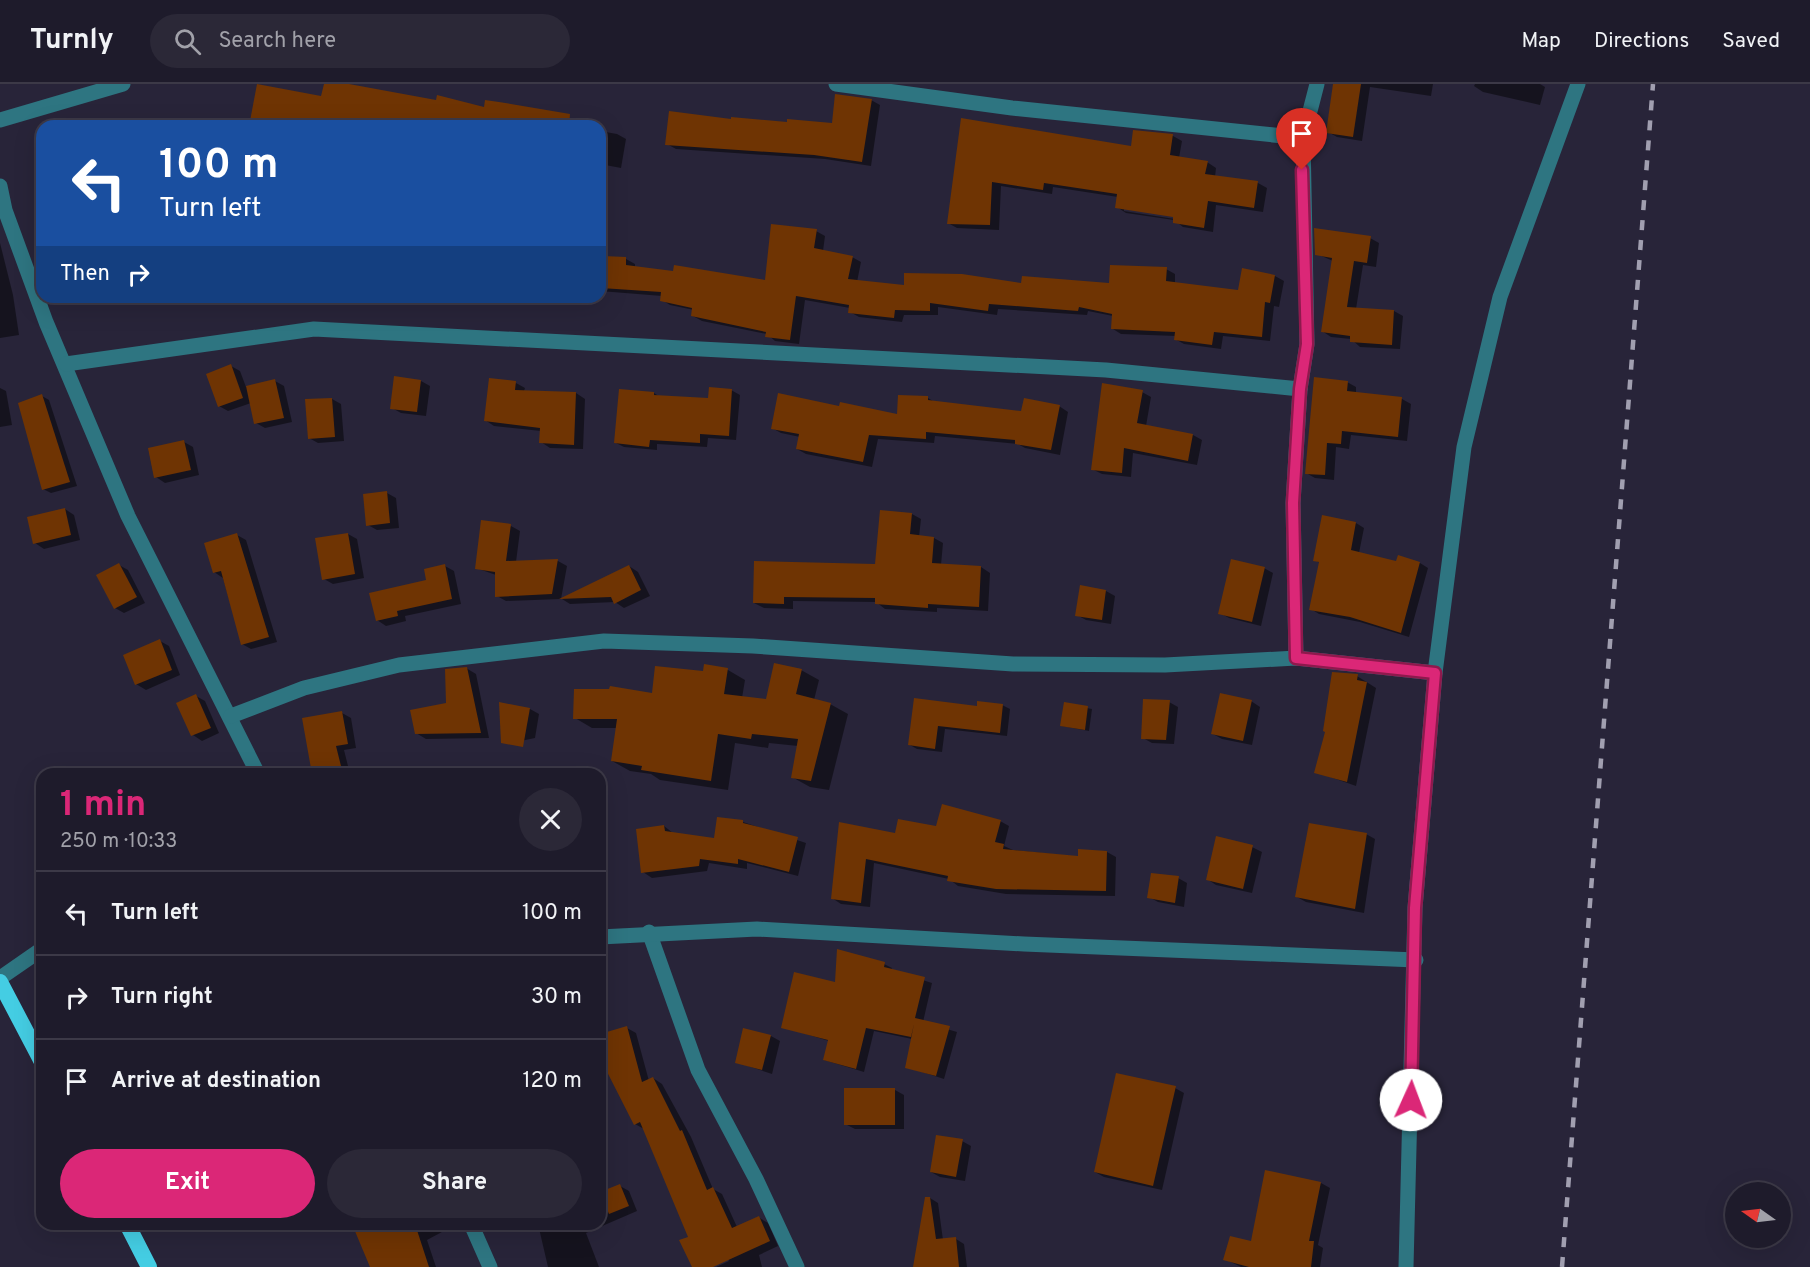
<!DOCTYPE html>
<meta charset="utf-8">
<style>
body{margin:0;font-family:Overpass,sans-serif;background:#2b2837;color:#f1f3f6;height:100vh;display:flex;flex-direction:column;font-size:22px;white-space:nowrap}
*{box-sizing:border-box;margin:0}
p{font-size:20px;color:#a1a1a9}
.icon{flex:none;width:33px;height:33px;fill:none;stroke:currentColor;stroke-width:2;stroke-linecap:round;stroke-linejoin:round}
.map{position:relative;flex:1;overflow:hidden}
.panel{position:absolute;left:36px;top:684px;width:570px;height:462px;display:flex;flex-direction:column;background:#1e1b2b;border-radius:18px;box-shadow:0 6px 24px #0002,0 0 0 2px #3c3947}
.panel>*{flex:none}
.hud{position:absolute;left:36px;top:36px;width:570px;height:183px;border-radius:18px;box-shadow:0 6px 24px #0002,0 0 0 2px #3c3947;background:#1a4fa0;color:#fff;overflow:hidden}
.needle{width:39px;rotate:284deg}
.buttons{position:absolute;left:1725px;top:1098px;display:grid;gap:12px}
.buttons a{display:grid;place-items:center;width:66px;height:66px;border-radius:50%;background:#1e1b2b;box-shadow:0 6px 24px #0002,0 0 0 2px #3c3947;font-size:30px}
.pin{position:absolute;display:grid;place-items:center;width:51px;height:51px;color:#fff;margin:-62px -26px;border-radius:50% 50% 50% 0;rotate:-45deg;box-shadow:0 0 6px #0007}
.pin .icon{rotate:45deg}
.me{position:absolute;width:66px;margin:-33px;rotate:2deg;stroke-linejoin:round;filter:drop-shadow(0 0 4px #0008)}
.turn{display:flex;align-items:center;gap:21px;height:126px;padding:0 24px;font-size:27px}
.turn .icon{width:78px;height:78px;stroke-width:2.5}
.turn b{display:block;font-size:42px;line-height:51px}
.then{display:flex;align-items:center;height:57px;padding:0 24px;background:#0003;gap:12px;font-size:22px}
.round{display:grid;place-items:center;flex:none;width:63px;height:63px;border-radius:32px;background:#2b2837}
.headline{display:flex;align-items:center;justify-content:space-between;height:102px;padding:0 24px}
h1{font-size:36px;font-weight:700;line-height:45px;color:#db2777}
.cta{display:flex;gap:12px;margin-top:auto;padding:12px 24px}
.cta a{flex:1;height:69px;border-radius:36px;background:#db2777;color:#fff;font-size:24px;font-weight:700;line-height:69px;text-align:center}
.cta a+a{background:#2b2837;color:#f1f3f6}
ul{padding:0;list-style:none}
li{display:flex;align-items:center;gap:18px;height:84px;padding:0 24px;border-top:2px solid #3c3947}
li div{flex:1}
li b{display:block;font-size:22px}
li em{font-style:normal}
header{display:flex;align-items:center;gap:36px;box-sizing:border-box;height:84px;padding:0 30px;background:#1e1b2b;border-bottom:2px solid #3c3947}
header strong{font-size:28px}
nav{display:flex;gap:33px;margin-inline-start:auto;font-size:21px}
.search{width:420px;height:54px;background:#2b2837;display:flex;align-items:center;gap:15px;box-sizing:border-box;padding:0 21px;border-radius:33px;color:#a1a1a9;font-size:22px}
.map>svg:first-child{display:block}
</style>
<header>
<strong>Turnly</strong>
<div class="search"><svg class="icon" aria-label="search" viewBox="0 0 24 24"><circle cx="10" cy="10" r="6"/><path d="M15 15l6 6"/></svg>Search here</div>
<nav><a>Map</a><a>Directions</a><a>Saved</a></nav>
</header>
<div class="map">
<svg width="1810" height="1183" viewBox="0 0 1810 1183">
<rect width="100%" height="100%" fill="#282439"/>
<!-- shadow -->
<g fill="#0007" fill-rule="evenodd">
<polygon points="325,0 342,0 486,42 265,42 252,36 322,14"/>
<polygon points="1336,0 1433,0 1431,12 1370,3 1362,57 1337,53 1328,48"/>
<polygon points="1475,0 1540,0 1545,3 1540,21 1483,8 1474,2"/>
<polygon points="871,16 880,21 871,82 825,75 676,65 667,60 732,37 833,41"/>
<path d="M962,36L1132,64L1135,48L1173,52L1182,57L1179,74L1207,78L1216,84L1215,93L1258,99L1267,104L1263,128L1216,121L1213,148L1183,143L1174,136L1126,129L1117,123L1118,113L1053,103L1052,110L1001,102L999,146L957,144L948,139ZM1124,124L1181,133V136L1124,127Z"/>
<polygon points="600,47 617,50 626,55 621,84 600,80"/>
<polygon points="816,147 825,152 823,167 852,173 861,178 857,198 905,203 1111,200 1166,185 1175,190 1175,200 1239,208 1275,192 1284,197 1279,223 1274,222 1270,257 1223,252 1221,265 1184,260 1175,255 1176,252 1121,250 1113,245 1113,232 1088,227 1087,231 998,225 997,231 938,223 938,231 904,231 902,238 859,233 850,228 850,224 805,216 799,260 775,257 767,250 702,237 693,232 694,226 670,221 662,216 662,212 600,207 600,180 604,181 605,174 626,175 635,180 635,184 766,198"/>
<polygon points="1370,154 1379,159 1376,183 1363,181 1356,225 1394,227 1403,232 1400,265 1360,263 1351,255 1331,253 1322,247 1333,177 1317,170"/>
<polygon points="0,159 13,211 19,251 0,254"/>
<polygon points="549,213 574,213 574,215"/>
<polygon points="231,282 240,287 246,303 275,297 284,302 292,338 265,344 256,339 251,319 228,327 219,322"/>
<polygon points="421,297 430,302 426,332 401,329 392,324"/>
<polygon points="1347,298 1356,303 1356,309 1402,315 1411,320 1407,357 1351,351 1349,365 1336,363 1334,396 1315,394 1306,389"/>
<polygon points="516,299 525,304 524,307 576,309 585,315 583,365 550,364 541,358 541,347 494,342 485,336"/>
<polygon points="0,304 6,307 12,341 0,343"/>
<polygon points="731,306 740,311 736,356 708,354 707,363 657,360 657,366 624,363 616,359 654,309 660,313 710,316"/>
<polygon points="1142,308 1151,313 1146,342 1193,351 1202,356 1197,381 1133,369 1131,393 1102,390 1092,385"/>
<polygon points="42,312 49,316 77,402 51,409 43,405"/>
<polygon points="928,314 936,319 1022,329 1059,322 1068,328 1060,371 1025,364 1018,360 935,352 934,359 878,355 872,383 806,370 797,365 800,353 781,349 772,344 840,324 899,331"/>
<polygon points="332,315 341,320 344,357 318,359 309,354"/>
<polygon points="184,358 193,363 199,391 165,399 156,393"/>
<polygon points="387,409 396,414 399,444 377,446 368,441"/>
<polygon points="65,425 74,431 80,456 44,465 35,459"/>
<polygon points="912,430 921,435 919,453 934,454 943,459 941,481 981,483 990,489 988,527 937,524 937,528 885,525 876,518 793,517 793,525 764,524 754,519 877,482"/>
<polygon points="1356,439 1364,444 1359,469 1397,479 1420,479 1428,484 1409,553 1360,538 1319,530 1311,525 1320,479 1315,476"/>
<polygon points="511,442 520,447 516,478 558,477 567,482 561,515 506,517 497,512 496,491 476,484"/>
<polygon points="348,450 357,455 364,494 333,500 324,495"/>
<polygon points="237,451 246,456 277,558 251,565 242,560 223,494 214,488"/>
<polygon points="119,481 128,486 145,519 124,529 115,524"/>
<polygon points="445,482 454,487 461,520 405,532 406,537 386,542 377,536"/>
<polygon points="629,482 638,488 650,512 624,524 615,518 570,520 562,515"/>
<polygon points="1264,484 1273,489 1261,542 1229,534 1220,529"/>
<polygon points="1081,503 1106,507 1115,512 1111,540 1086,536 1077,531"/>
<polygon points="160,557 169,562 180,591 146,606 136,600 125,572"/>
<polygon points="466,584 476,590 489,654 426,655 416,649 447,621"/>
<polygon points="728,586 745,596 742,614 767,617 801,586 819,596 814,616 830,620 848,630 829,706 810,703 792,693 798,662 769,659 768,664 735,659 728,706 660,696 651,690 630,687 612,677 617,644 592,644 575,634 654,611 704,589"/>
<polygon points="1357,592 1376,604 1356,702 1316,688"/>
<polygon points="196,612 205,617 219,649 202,657 193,651 178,620"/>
<polygon points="916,616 978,624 1002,621 1010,625 1007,652 945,645 942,668 917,665 910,661"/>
<polygon points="1251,617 1260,623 1252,661 1222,655 1213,650"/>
<polygon points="1169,618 1178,623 1174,660 1152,659 1143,654"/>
<polygon points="501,620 530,625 539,630 535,654 511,659"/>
<polygon points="1065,620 1092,625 1089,647 1062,642"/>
<polygon points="342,629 351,634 356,664 344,666 350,690 309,690 313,689"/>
<polygon points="1000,737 1009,742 1004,762 1013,766 1079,773 1107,768 1116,773 1115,812 1006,810 958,802 949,795 874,779 870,823 841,820 832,814 840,740 896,751"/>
<polygon points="743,738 806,759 798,792 747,779 747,785 709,779 707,787 652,794 643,788 664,742 673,749 715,756"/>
<polygon points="1366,750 1375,755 1364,829 1306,818 1297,813"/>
<polygon points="1252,763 1262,768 1252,809 1216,801 1207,795"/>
<polygon points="1178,794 1187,799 1184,823 1158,818 1149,813"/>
<polygon points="884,880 892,884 891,886 932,899 923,938 957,948 944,995 907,983 912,955 874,947 864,988 824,976 829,957 783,943 837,900"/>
<polygon points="627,944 636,949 649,997 653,994 662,1000 691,1053 713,1105 722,1110 737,1143 758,1133 768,1139 778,1162 759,1171 762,1183 716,1183 729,1177 728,1175 709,1183 693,1183 690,1153 644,1045 635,1040 609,988 600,989 600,952"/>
<polygon points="771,952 780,957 772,990 736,978"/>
<polygon points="1175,1004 1184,1009 1162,1106 1104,1093 1095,1088"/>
<polygon points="895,1006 904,1011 904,1045 855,1045 845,1040"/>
<polygon points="962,1057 971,1062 965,1097 940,1093 931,1088"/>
<polygon points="1321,1099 1330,1104 1318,1161 1323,1164 1320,1183 1241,1183 1225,1175 1252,1159"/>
<polygon points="620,1102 629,1107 637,1127 586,1149 599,1183 548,1183 538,1140 600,1140 600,1110"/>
<polygon points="930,1114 938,1119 943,1156 956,1155 964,1160 967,1183 915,1183"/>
<polygon points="354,1140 455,1140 455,1141 427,1156 436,1183 374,1183"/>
</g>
<!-- building -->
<g fill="#6f3403">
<polygon points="257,0 321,12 324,0 349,0 436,16 437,11 484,23 485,16 499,18 570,30 569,42 278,42 250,37"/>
<polygon points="1333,0 1361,0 1353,53 1326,49"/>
<polygon points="835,10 872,15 862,78 814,71 665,61 669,27 731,35 731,33 787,38 787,35 832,39"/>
<polygon points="961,34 1131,62 1133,46 1173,50 1170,71 1208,77 1205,90 1258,97 1254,124 1208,117 1204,144 1173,139 1173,133 1115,124 1117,110 1044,99 1043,106 992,98 990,141 947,140"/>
<polygon points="771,140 817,145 814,164 853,172 848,195 904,201 904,189 962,190 1021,199 1022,192 1109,199 1110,181 1167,183 1166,197 1238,206 1242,184 1275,191 1270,219 1265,218 1262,253 1214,248 1212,261 1174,256 1175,248 1111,245 1112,230 1079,223 1078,227 989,220 988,227 930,219 930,227 895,226 894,234 848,229 849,221 796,212 790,256 765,253 766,248 691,232 692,224 660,217 661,208 601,204 603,172 626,173 626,181 673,187 674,181 765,196"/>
<polygon points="1314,144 1371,152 1367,179 1354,177 1347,223 1394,226 1392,261 1350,258 1350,252 1321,248 1332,174 1315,171"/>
<polygon points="231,280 243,314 218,323 206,290"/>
<polygon points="394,292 421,296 417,328 390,325"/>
<polygon points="1314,293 1348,297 1347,307 1402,313 1398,353 1342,347 1341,360 1327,359 1325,391 1305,390"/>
<polygon points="489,294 516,297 515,306 576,308 574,361 539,359 540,344 484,337"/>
<polygon points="275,295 284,334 254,340 246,302"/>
<polygon points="1102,299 1143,306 1137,339 1193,350 1188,377 1124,364 1122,389 1091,386"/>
<polygon points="709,303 732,305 729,352 700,350 700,359 650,356 649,363 614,359 619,305 654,308 654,311 708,314"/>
<polygon points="778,309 839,322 840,318 897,330 898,311 928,312 928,316 1021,327 1024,314 1060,321 1051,366 1015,360 1015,356 926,348 926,355 869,351 863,378 796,365 799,350 771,345"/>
<polygon points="42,310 70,398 42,406 18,319"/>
<polygon points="332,314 335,353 308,355 305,315"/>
<polygon points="184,356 191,386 154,394 148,364"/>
<polygon points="387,407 390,439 366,442 363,410"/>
<polygon points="65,424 71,451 33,460 27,433"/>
<polygon points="880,426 912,429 910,450 934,453 932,479 981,482 979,523 928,520 928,524 875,520 875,514 784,513 784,520 753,519 754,477 875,480"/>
<polygon points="1322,431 1356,438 1351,466 1396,477 1398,471 1420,478 1401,549 1350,533 1309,526 1319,478 1313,477"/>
<polygon points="481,436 511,440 506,477 558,475 552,510 495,513 495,488 475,485"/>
<polygon points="237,449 269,553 241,561 221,487 213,489 204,459"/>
<polygon points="348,449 355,490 322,496 315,454"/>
<polygon points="1231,475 1265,483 1252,538 1218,530"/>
<polygon points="119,479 137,513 114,525 96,491"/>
<polygon points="445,480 452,515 397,527 398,532 376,537 369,509 426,496 424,485"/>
<polygon points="629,481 641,506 614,520 611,513 559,515"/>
<polygon points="1080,501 1106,506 1102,536 1075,532"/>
<polygon points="160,555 172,586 135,601 123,571"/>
<polygon points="774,579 802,585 796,610 831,619 811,697 791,694 798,655 752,650 751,655 718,650 711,697 641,686 642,682 611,677 617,635 573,635 574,605 609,605 610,602 652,609 655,582 703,587 704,580 728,584 724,610 766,615"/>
<polygon points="467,583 481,649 415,650 410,626 446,619 445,585"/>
<polygon points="1332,588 1358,590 1357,596 1367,598 1347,698 1314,689 1325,648 1323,647"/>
<polygon points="1220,609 1252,616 1243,657 1211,650"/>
<polygon points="196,610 211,644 191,652 176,619"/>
<polygon points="914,614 977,622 977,617 1003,620 1000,649 938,642 935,665 908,661"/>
<polygon points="1143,615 1170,616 1166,656 1141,655"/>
<polygon points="499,618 530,624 523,663 501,659"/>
<polygon points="1064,618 1088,622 1085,646 1060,642"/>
<polygon points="342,627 348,660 336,662 343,690 312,690 302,634"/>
<polygon points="942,720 1001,736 995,758 1004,760 1003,765 1078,772 1078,765 1107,767 1106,807 996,805 947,797 948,792 866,775 861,819 831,815 839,738 895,749 898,735 936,742"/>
<polygon points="717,733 743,736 743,739 798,753 789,788 738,775 738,780 700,775 699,782 641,789 636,745 664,741 665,747 714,754"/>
<polygon points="1309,739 1367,749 1355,825 1295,813"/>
<polygon points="1216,752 1253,761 1243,805 1206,796"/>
<polygon points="1151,789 1179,792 1175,819 1147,814"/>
<polygon points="837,865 885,878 884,883 925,893 915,934 950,942 936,992 905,984 914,940 911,953 866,944 856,985 823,976 828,956 781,944 794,888 835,898"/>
<polygon points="627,942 642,998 653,993 680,1047 682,1046 707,1106 713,1103 732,1144 759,1132 770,1157 713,1183 692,1183 679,1156 688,1153 640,1038 634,1041 600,974 600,950"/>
<polygon points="743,944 771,951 762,986 735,979"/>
<polygon points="1116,989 1176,1002 1153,1102 1094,1088"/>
<rect x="844" y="1004" width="51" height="37"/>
<polygon points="936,1051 963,1055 956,1093 930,1088"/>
<polygon points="1265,1086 1321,1098 1309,1157 1314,1157 1311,1183 1249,1183 1223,1176 1230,1152 1251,1157"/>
<polygon points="620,1100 629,1122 609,1130 600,1108"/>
<polygon points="925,1113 930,1113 936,1155 956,1153 959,1183 913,1183"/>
<polygon points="352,1140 415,1140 429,1183 370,1183"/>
</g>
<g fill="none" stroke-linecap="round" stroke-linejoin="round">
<!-- minor -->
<g stroke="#2e7581" stroke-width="15">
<polyline points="836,0 1012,24 1303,54"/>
<polyline points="0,36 123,0"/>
<polyline points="0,102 5,126 46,238 128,432 258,690"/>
<polyline points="66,280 314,245 1106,286 1300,305"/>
<polyline points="1296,574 1293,419 1300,305 1307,260 1303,54 1317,0"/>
<polyline points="231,632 304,604 399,581 604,557 753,562 1013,580 1165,581 1296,574 1435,589"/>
<polyline points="649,848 698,986 756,1095 797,1183"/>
<polyline points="600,853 757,845 1024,860 1416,876"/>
<polyline points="0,894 42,865"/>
<polyline points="471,1140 490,1183"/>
<polyline points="1406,1183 1415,824 1435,589 1464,363 1500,213 1578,0"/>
</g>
<!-- trunk -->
<g stroke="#44cde3" stroke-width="16">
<polyline points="0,898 42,978"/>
<polyline points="127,1140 149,1183"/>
</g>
<!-- rail -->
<polyline stroke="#a19fb0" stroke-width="4.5" stroke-dasharray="10 10" stroke-linecap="butt" points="1562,1183 1653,0"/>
</g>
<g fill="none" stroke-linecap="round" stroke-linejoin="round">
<defs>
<polyline id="route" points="1302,86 1307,260 1300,305 1293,419 1296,574 1435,589 1415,824 1411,1016"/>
</defs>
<!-- route casing -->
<use href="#route" stroke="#8e194d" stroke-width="15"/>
<!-- route -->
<use href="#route" stroke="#db2777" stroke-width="10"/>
</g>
</svg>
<div class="buttons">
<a><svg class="needle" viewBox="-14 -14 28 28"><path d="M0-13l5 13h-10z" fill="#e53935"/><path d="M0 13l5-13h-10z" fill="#a1a1a9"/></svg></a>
</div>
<div class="pin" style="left:1302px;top:86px;background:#d93025"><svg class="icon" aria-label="arrive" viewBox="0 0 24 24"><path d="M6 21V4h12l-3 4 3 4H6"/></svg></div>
<svg class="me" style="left:1411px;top:1016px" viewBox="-20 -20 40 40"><circle r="19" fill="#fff"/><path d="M0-13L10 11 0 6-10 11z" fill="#db2777"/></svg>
<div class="hud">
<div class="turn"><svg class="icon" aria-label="left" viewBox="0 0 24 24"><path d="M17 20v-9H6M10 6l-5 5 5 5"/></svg><div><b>100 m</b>Turn left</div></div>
<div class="then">Then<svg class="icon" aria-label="right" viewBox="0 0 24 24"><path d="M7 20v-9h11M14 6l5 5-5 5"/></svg></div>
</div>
<section class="panel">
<div class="headline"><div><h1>1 min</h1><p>250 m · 10:33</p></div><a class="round"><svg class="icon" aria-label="close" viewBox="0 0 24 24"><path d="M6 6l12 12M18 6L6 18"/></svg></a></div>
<ul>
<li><svg class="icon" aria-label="left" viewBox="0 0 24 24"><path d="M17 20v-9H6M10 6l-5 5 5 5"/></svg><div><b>Turn left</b></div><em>100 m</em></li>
<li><svg class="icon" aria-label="right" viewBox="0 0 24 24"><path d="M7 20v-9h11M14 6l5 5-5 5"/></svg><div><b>Turn right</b></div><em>30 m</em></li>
<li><svg class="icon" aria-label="arrive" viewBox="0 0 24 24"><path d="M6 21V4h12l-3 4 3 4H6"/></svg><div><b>Arrive at destination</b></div><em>120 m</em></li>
</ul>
<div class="cta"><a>Exit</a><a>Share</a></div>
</section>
</div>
